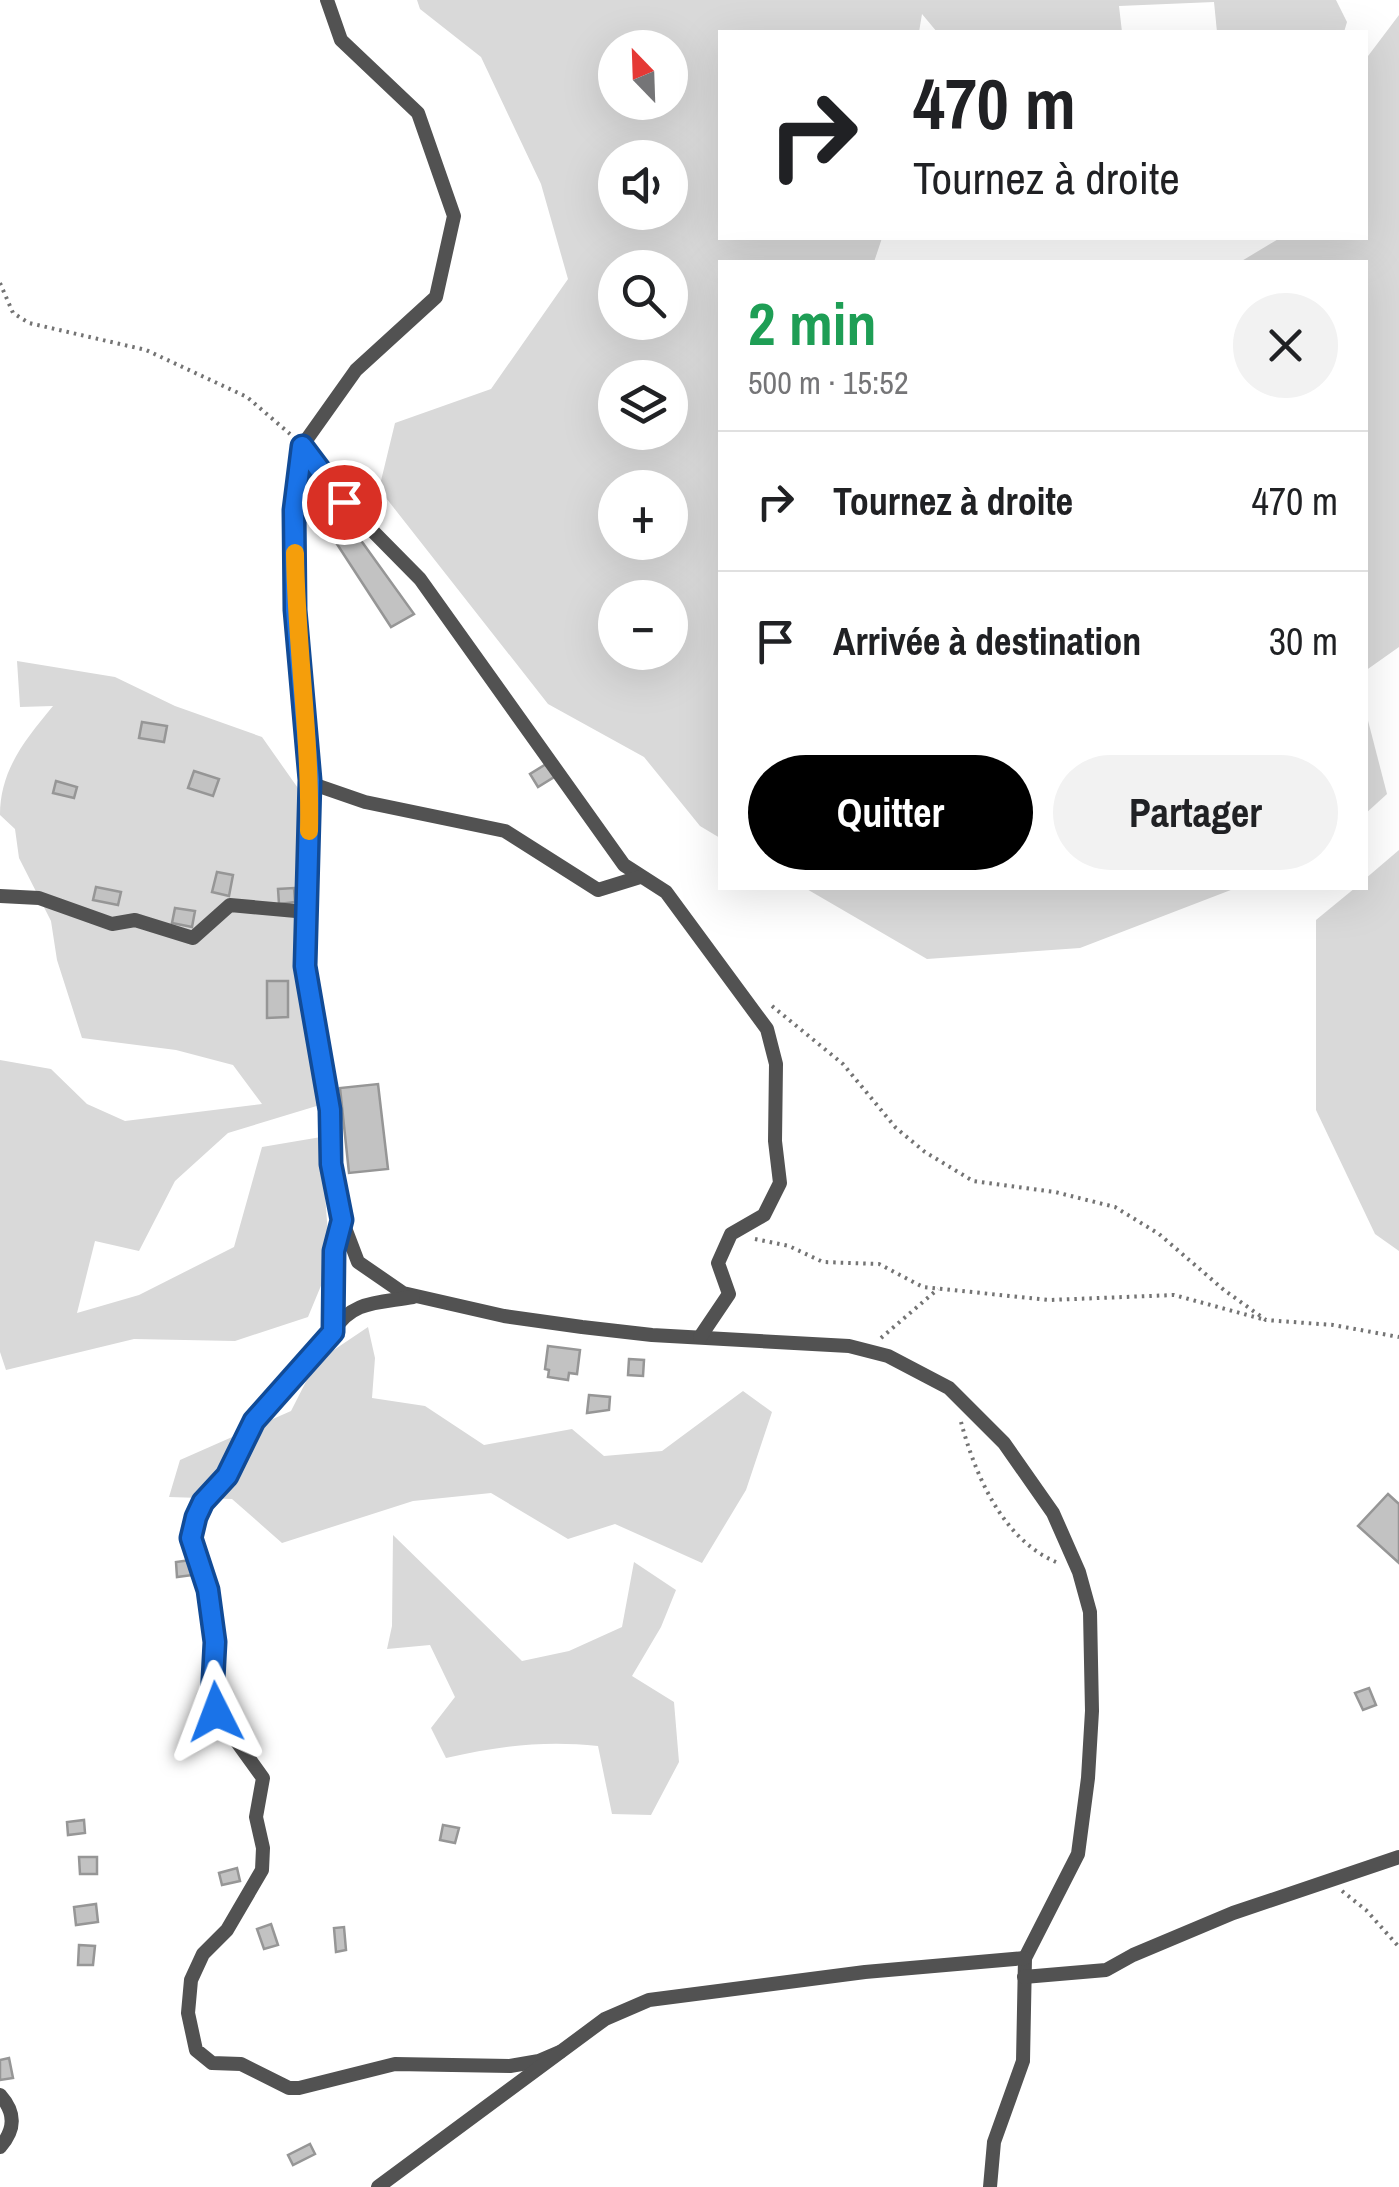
<!DOCTYPE html>
<html lang="fr">
<meta charset="utf-8">
<style>
body{margin:0;font-family:"Archivo Narrow",sans-serif;background:#f2f2f2;color:#202124;height:100vh;display:flex;flex-direction:column;font-size:38px;white-space:nowrap}
*{box-sizing:border-box;margin:0}
p{font-size:32px;color:#757577}
.icon{flex:none;width:55px;height:55px;fill:none;stroke:currentColor;stroke-width:2;stroke-linecap:round;stroke-linejoin:round}
.map{position:relative;flex:1;overflow:hidden}
.drawer{position:absolute;left:718px;top:260px;width:650px;height:630px;display:flex;flex-direction:column;background:#fff;border-radius:0px;box-shadow:0 10px 40px #0002}
.drawer>*{flex:none}
.top-card{position:absolute;left:718px;top:30px;width:650px;height:210px;border-radius:0px;box-shadow:0 10px 40px #0002;background:#fff;color:#202124;overflow:hidden}
.needle{width:65px;rotate:337deg}
.tools{position:absolute;left:598px;top:30px;display:grid;gap:20px}
.tools a{display:grid;place-items:center;width:90px;height:90px;border-radius:50%;background:#fff;box-shadow:0 10px 40px #0002;font-size:50px}
.pin{position:absolute;display:grid;place-items:center;width:85px;height:85px;color:#fff;margin:-42px;border:5px solid #fff;border-radius:50%;box-shadow:0 2px 10px #0007}
.me{position:absolute;width:110px;margin:-55px;rotate:357deg;stroke-linejoin:round;filter:drop-shadow(0 0 8px #0008)}
.turn{display:flex;align-items:center;gap:35px;height:210px;padding:0 30px;font-size:45px}
.turn .icon{width:130px;height:130px;stroke-width:2.5}
.turn b{display:block;font-size:70px;line-height:85px}
.round{display:grid;place-items:center;flex:none;width:105px;height:105px;border-radius:52px;background:#f2f2f2}
.headline{display:flex;align-items:center;justify-content:space-between;height:170px;padding:0 30px}
h1{font-size:60px;font-weight:800;line-height:75px;color:#1e9e55}
.button{display:flex;gap:20px;margin-top:auto;padding:20px 30px}
.button a{flex:1;height:115px;border-radius:60px;background:#000;color:#fff;font-size:40px;font-weight:800;line-height:115px;text-align:center}
.button a+a{background:#f2f2f2;color:#202124}
ul{padding:0;list-style:none}
li{display:flex;align-items:center;gap:30px;height:140px;padding:0 30px;border-top:2px solid #e0e0e0}
li div{flex:1}
li b{display:block;font-size:38px}
li em{font-style:normal}
.map>svg:first-child{display:block}
</style>
<div class="map">
<svg width="1399" height="2187" viewBox="0 0 1399 2187">
<rect width="100%" height="100%" fill="#fff"/>
<!-- green -->
<g fill="#d9d9d9" fill-rule="evenodd">
<path d="M417,0H1336L1347,22L1344,32H1217L1214,2L1119,6L1122,32H937L922,14L919,32H720V238H882L874,262H720V838L700,826L644,757L548,704L379,489L395,423L491,389L568,279L541,184L481,57L420,9ZM615,48H670V102H615ZM615,158H670V212H615ZM615,268H670V322H615ZM615,378H670V432H615ZM615,488H670V542H615ZM615,598H670V652H615Z"/>
<polygon points="1399,15 1399,647 1365,671 1365,262 1240,262 1280,238 1365,238 1365,60"/>
<path d="M17,661L115,677L175,706L262,737L300,791V958L307,1042L343,1098L228,1133L175,1181L139,1251L95,1241L77,1313L139,1295L234,1247L262,1147L321,1137L330,1264L308,1317L235,1341L134,1339L6,1370L0,1352V1060L51,1069L87,1104L125,1121L262,1104L233,1065L176,1050L82,1038L57,960L51,921L19,858L15,829L0,815C0,770 25,740 53,706L20,707Z"/>
<polygon points="1365,709 1387,794 1365,814"/>
<polygon points="1399,850 1399,1251 1375,1234 1316,1110 1316,920 1355,888 1365,888 1365,879"/>
<polygon points="805,888 1236,888 1080,948 927,959"/>
<polygon points="368,1327 375,1358 372,1398 425,1406 484,1445 572,1429 604,1456 662,1451 743,1391 772,1412 746,1490 702,1563 615,1524 568,1539 491,1493 413,1501 282,1543 232,1499 169,1497 180,1460 291,1411 316,1362"/>
<path d="M393,1535L522,1661L569,1651L622,1627L634,1562L676,1590L661,1627L632,1676L674,1702L679,1762L651,1815L612,1814L598,1746C544,1740 498,1746 446,1758L431,1728L455,1697L430,1645L387,1649L392,1626Z"/>
</g>
<!-- building -->
<g fill="#c2c2c2" stroke="#969696" stroke-width="2.5">
<polygon points="352,528 414,614 391,627 335,541"/>
<polygon points="142,722 167,726 164,742 139,738"/>
<polygon points="551,761 559,774 538,787 530,774"/>
<polygon points="194,771 219,779 213,796 188,788"/>
<polygon points="56,781 77,787 74,798 53,793"/>
<polygon points="217,872 233,875 229,896 212,892"/>
<polygon points="96,887 121,892 118,905 93,900"/>
<polygon points="294,888 295,902 279,904 278,889"/>
<polygon points="175,908 195,911 192,927 172,923"/>
<polygon points="267,981 288,981 288,1017 267,1018"/>
<polygon points="378,1084 388,1169 349,1173 340,1088"/>
<polygon points="548,1346 580,1350 577,1374 569,1373 568,1380 548,1377 549,1370 545,1369"/>
<polygon points="629,1359 644,1360 643,1376 628,1375"/>
<polygon points="589,1395 610,1397 609,1410 587,1413"/>
<polygon points="1388,1494 1399,1504 1399,1563 1358,1526"/>
<polygon points="191,1560 193,1575 177,1577 176,1562"/>
<polygon points="1369,1688 1376,1705 1363,1710 1355,1693"/>
<polygon points="84,1820 85,1833 68,1835 67,1822"/>
<polygon points="443,1825 459,1828 455,1843 440,1840"/>
<polygon points="79,1857 97,1857 97,1874 80,1874"/>
<polygon points="237,1868 240,1881 222,1885 219,1873"/>
<polygon points="96,1904 98,1922 76,1925 74,1907"/>
<polygon points="271,1924 278,1945 264,1949 257,1929"/>
<polygon points="344,1927 346,1950 336,1952 334,1928"/>
<polygon points="79,1945 95,1946 93,1965 78,1965"/>
<polygon points="9,2058 13,2078 0,2080 0,2060"/>
<polygon points="310,2144 315,2154 293,2165 288,2155"/>
</g>
<g fill="none" stroke-linecap="round" stroke-linejoin="round">
<!-- path -->
<g stroke="#747474" stroke-width="4" stroke-dasharray="2.5 5" stroke-linecap="butt">
<polyline points="0,283 13,313 29,323 146,350 247,397 290,434"/>
<polyline points="772,1006 843,1064 896,1128 925,1152 973,1181 1055,1192 1115,1207 1159,1234 1224,1290 1266,1320 1333,1325 1399,1337"/>
<polyline points="755,1239 789,1246 823,1262 879,1264 923,1287 1049,1300 1174,1295 1262,1319"/>
<polyline points="881,1338 938,1289"/>
<path d="M961,1422C975,1474 1002,1539 1056,1562"/>
<polyline points="1342,1891 1366,1910 1399,1947"/>
</g>
<!-- minor -->
<g stroke="#525252" stroke-width="14">
<polyline points="327,0 341,40 418,113 454,216 436,297 356,370 302,446 295,511 295,610 310,780 305,966 330,1110 331,1165 342,1220 358,1262 403,1293 504,1316 582,1327 652,1335 849,1346 888,1356 949,1388 1004,1443 1053,1513 1079,1572 1090,1612 1092,1711 1088,1778 1078,1854 1025,1958 1023,2061 994,2142 990,2187"/>
<polyline points="302,446 344,502 420,579 624,865 666,892 767,1029 776,1064 775,1141 780,1183 764,1215 731,1234 718,1263 729,1294 700,1337"/>
<polyline points="310,783 365,802 505,831 598,890 640,877"/>
<polyline points="0,896 39,898 112,924 135,920 193,938 230,905 307,912"/>
<path d="M413,1297C380,1303 351,1300 333,1332L253,1421L227,1476L203,1502L191,1538L208,1590L213,1620L212,1698L216,1713L263,1778L256,1817L263,1848L262,1870L227,1930L203,1954L191,1980L188,2013L196,2050L212,2063L241,2064L289,2088H299L395,2064L510,2066L539,2061L560,2052"/>
<polyline points="334,1326 334,1251 341,1224"/>
<polyline points="1024,1977 1106,1970 1133,1955 1233,1913 1399,1857"/>
<path d="M0,2095C16,2113 15,2130 0,2147"/>
<polyline points="378,2187 605,2019 649,2000 865,1972 1025,1958"/>
</g>
</g>
<g fill="none" stroke-linecap="round" stroke-linejoin="round">
<defs>
<polyline id="route" points="216,1712 212,1698 215,1642 208,1590 191,1538 196,1517 203,1502 227,1476 254,1421 333,1332 334,1251 342,1220 331,1164 330,1110 305,966 310,780 295,610 294,510 302,446 344,502"/>
</defs>
<!-- route casing -->
<use href="#route" stroke="#114b97" stroke-width="25"/>
<!-- route -->
<use href="#route" stroke="#1a73e8" stroke-width="18"/>
<!-- slow -->
<path stroke="#f59e0b" stroke-width="18" d="M295,553C296,646 311,738 309,831"/>
</g>
</svg>
<div class="tools">
<a><svg class="needle" viewBox="-14 -14 28 28"><path d="M0-13l5 13h-10z" fill="#e53935"/><path d="M0 13l5-13h-10z" fill="#757577"/></svg></a>
<a><svg class="icon" aria-label="sound" viewBox="0 0 24 24"><path d="M4 9h4l5-4v14l-5-4H4zM17 9q2 3 0 6"/></svg></a>
<a><svg class="icon" aria-label="search" viewBox="0 0 24 24"><circle cx="10" cy="10" r="6"/><path d="M15 15l6 6"/></svg></a>
<a><svg class="icon" aria-label="layers" viewBox="0 0 24 24"><path d="M12 4l9 5-9 5-9-5zM3 14l9 5 9-5"/></svg></a>
<a>+</a>
<a>−</a>
</div>
<div class="pin" style="left:344px;top:502px;background:#d93025"><svg class="icon" aria-label="arrive" viewBox="0 0 24 24"><path d="M6 21V4h12l-3 4 3 4H6"/></svg></div>
<svg class="me" style="left:216px;top:1712px" viewBox="-20 -20 40 40"><path d="M0-17L14 15 0 8-14 15z" fill="#1a73e8" stroke="#fff" stroke-width="4"/></svg>
<div class="top-card">
<div class="turn"><svg class="icon" aria-label="right" viewBox="0 0 24 24"><path d="M7 20v-9h11M14 6l5 5-5 5"/></svg><div><b>470 m</b>Tournez à droite</div></div>
</div>
<section class="drawer">
<div class="headline"><div><h1>2 min</h1><p>500 m · 15:52</p></div><a class="round"><svg class="icon" aria-label="close" viewBox="0 0 24 24"><path d="M6 6l12 12M18 6L6 18"/></svg></a></div>
<ul>
<li><svg class="icon" aria-label="right" viewBox="0 0 24 24"><path d="M7 20v-9h11M14 6l5 5-5 5"/></svg><div><b>Tournez à droite</b></div><em>470 m</em></li>
<li><svg class="icon" aria-label="arrive" viewBox="0 0 24 24"><path d="M6 21V4h12l-3 4 3 4H6"/></svg><div><b>Arrivée à destination</b></div><em>30 m</em></li>
</ul>
<div class="button"><a>Quitter</a><a>Partager</a></div>
</section>
</div>
